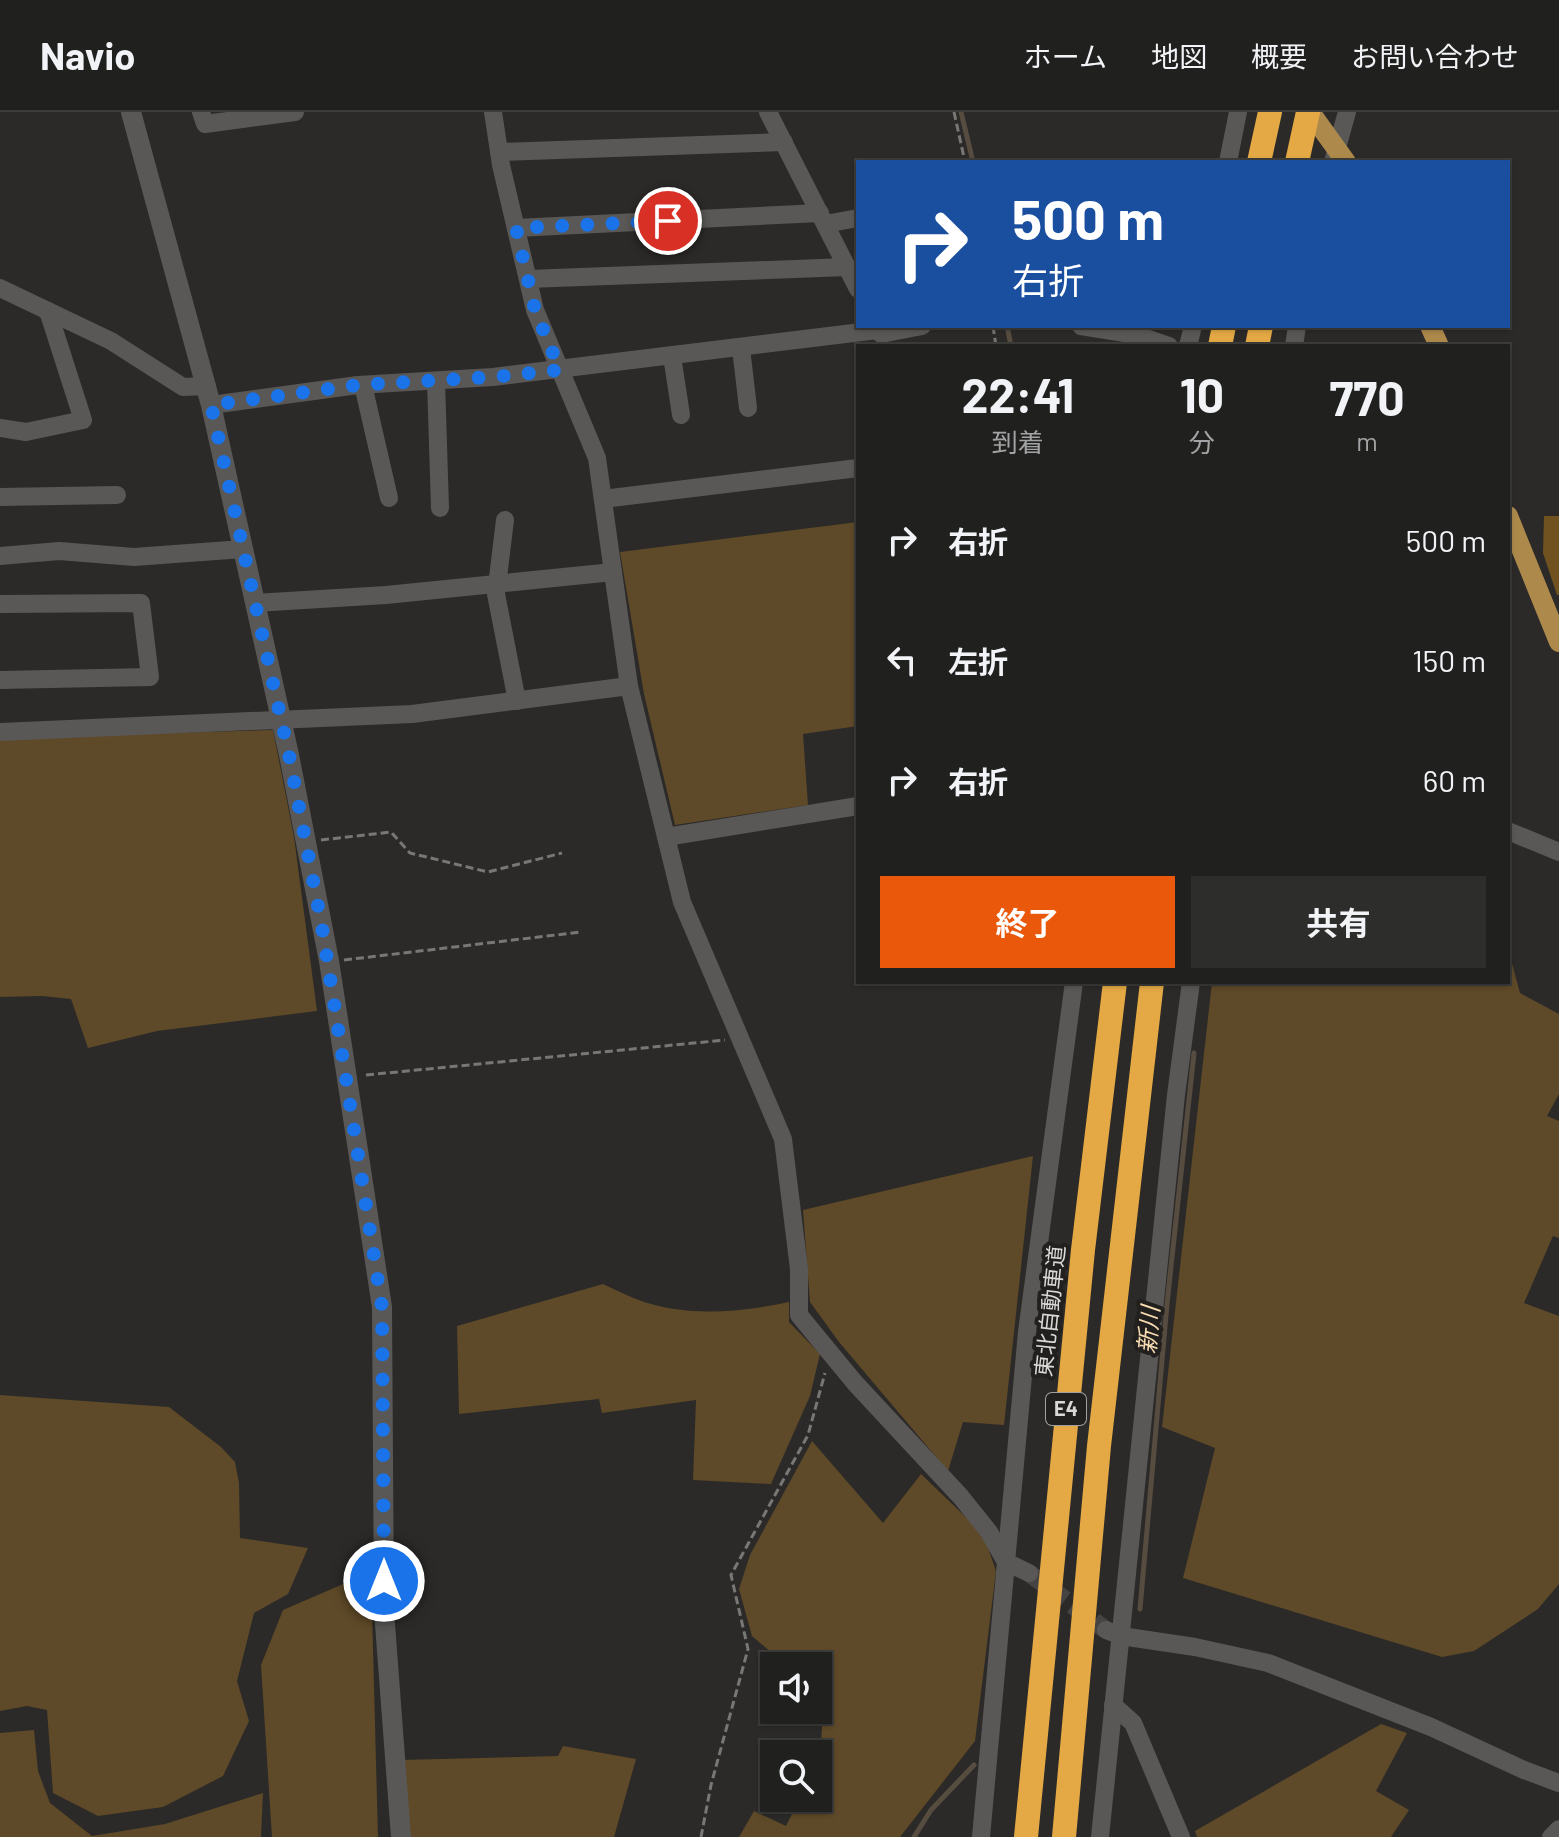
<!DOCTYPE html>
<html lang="ja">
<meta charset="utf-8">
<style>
body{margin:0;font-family:Barlow,"Noto Sans JP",sans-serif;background:#2d2d2b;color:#f1f3f6;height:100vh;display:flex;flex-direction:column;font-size:30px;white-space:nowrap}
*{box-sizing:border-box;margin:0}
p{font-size:26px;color:#a2a3a4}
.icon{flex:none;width:44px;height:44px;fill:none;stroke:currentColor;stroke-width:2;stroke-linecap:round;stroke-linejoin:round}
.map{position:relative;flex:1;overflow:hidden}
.sheet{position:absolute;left:856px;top:232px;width:654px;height:640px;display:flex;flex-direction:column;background:#20201e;border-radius:0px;box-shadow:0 2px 6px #0004,0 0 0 2px #3d3e3c}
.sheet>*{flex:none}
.top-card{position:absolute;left:856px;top:48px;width:654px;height:168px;border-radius:0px;box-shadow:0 2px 6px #0004,0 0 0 2px #3d3e3c;background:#1a4fa0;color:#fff;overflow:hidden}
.tools{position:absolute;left:760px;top:1540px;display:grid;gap:16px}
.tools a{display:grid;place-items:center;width:72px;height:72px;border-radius:0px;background:#20201e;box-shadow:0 2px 6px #0004,0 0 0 2px #3d3e3c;font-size:40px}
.pin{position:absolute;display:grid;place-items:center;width:68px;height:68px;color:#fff;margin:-34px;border:4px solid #fff;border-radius:50%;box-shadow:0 2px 8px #0007}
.me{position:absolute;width:88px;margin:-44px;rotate:0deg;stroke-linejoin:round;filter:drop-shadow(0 0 6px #0008)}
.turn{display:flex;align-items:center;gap:28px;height:168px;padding:0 24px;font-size:36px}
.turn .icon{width:104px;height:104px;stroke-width:2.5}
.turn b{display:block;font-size:56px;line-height:68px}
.eta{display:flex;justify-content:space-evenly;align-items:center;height:136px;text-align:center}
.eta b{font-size:48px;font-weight:700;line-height:56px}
.action{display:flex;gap:16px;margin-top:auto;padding:16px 24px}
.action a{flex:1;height:92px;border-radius:0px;background:#ea580c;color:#fff;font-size:32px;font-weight:700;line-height:92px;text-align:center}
.action a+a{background:#2d2d2b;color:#f1f3f6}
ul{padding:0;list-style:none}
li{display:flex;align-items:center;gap:24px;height:120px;padding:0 24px}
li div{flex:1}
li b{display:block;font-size:30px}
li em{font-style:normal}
header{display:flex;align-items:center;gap:48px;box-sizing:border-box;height:112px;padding:0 40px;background:#20201e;border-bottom:2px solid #3d3e3c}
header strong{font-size:38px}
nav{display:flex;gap:44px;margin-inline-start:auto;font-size:28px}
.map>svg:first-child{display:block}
</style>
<header>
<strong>Navio</strong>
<nav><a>ホーム</a><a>地図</a><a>概要</a><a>お問い合わせ</a></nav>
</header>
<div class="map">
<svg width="1559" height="1725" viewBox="0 0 1559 1725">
<rect width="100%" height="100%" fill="#2b2a28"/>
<!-- green -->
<g fill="#5e4928">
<polygon points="858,410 858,614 803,622 808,693 675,713 644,582 620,440"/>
<polygon points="273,618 294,725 317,899 157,919 88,936 71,887 42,884 0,885 0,626"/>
<polygon points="1508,847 1511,848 1520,881 1559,902 1559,982 1547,1004 1559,1009 1559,1126 1553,1124 1524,1191 1559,1204 1559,1472 1538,1497 1474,1539 1442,1545 1183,1466 1215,1336 1162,1315 1212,870 1508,870"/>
<polygon points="1033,1044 1004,1313 963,1310 948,1359 839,1230 810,1190 803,1098"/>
<path d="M603,1172C616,1178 630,1185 644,1190C691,1205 742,1200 789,1190V1210L820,1242L810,1284L771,1372L693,1368L696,1288L602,1301L599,1287L459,1302L457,1214Z"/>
<polygon points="0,1283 169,1295 221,1335 235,1350 239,1371 240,1426 308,1436 288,1482 254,1501 237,1569 249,1609 223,1664 163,1695 98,1704 53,1681 47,1598 27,1594 0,1599"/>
<polygon points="812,1329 883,1411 921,1362 972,1411 986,1430 996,1459 975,1629 900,1725 739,1725 754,1699 786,1714 800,1686 818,1686 823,1597 818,1593 818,1554 776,1554 779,1547 752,1524 739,1477 750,1443"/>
<polygon points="371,1460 378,1725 272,1725 261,1553 283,1498"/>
<polygon points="1381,1612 1407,1621 1376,1679 1409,1698 1391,1725 1197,1725 1195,1719"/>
<polygon points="34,1618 38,1659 50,1691 92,1724 165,1712 263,1681 261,1725 0,1725 0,1621"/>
<polygon points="563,1634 636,1647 614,1725 408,1725 401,1648 558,1644"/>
</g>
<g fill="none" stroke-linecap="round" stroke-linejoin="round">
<!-- stream -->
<g stroke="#574c40" stroke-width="5">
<polyline points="961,0 973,50"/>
<polyline points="1007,214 1011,234"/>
<polyline points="1140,1497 1167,1192 1194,941"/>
<polyline points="914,1725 931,1698 974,1653"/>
</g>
</g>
<!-- building -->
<polygon fill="#705221" points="1544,404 1559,404 1559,483 1557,483 1543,441"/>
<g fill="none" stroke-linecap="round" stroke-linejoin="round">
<!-- minor-tunnel -->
<polyline stroke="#454442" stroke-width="18" stroke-dasharray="18 9" stroke-linecap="butt" points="1029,1461 1106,1518"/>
<!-- path -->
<g stroke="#787775" stroke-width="3" stroke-dasharray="8 4" stroke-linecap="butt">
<polyline points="954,0 965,50"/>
<polyline points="993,214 996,234"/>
<polyline points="321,728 391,720 410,741 488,760 562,741"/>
<polyline points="344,848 581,820"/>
<polyline points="366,963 725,928"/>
<polyline points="701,1725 711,1673 748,1537 731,1463 808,1323 825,1261"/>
</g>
<!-- minor -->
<g stroke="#5a5856" stroke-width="18">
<polyline points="201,0 205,12 295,0"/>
<polyline points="493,0 501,53 535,198 597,346 629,574 682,790 783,1027 799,1157 799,1203 855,1271 961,1385 989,1420 1006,1450 1029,1461"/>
<polyline points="768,0 858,177"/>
<polyline points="499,40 784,30"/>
<polyline points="1228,50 1238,0"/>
<polyline points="1333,50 1347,0"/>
<polyline points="825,112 858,106"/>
<polyline points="516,116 820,101"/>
<polyline points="528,167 847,155"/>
<polyline points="0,176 111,229 183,275 207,274"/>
<polyline points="1081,214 1137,223 1134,234"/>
<polyline points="1140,214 1137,223 1169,234"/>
<polyline points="881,222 922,214"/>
<polyline points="1188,234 1193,214"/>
<polyline points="1294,234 1297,214"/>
<polyline points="741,236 748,296"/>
<polyline points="672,244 681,303"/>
<polyline points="436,269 440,396"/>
<polyline points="363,273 389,386"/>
<polyline points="211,293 358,273 493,265 878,218"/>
<polyline points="0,316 26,320 83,308 48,199"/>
<polyline points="0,385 117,383"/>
<polyline points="603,387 858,356"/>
<polyline points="505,408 496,482 517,589"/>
<polyline points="0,444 59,439 134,445 243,437"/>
<polyline points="255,491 386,483 613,460"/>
<polyline points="0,492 141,491 150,565 0,568"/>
<polyline points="0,620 412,602 629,574"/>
<polyline points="1508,719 1559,740"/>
<polyline points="666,725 858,694"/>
<polyline points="1106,1518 1121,1524 1195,1535 1268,1551 1431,1615 1524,1658 1559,1671"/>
<polyline points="1113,1593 1133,1611 1181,1725"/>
<polyline points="981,1725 1027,1220 1074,870"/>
<polyline points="1100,1725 1176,983 1191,870"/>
<polyline points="1551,1725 1559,1717"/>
</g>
<!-- tertiary -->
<polyline stroke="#5a5856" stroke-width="20" points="131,0 211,293 289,643 329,849 382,1195 384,1499 401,1725"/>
<!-- primary -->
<g stroke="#ad894b" stroke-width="20">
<polyline points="1310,0 1346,50"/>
<polyline points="1430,214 1439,234"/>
<polyline points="1508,404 1559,530"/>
</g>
<!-- motorway -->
<g stroke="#e4a944" stroke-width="24">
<polyline points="1259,50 1270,0"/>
<polyline points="1297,50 1308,0"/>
<polyline points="1220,234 1224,214"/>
<polyline points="1257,234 1261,214"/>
<polyline points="1026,1725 1083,1138 1115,870"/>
<polyline points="1064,1725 1099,1334 1152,870"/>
</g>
</g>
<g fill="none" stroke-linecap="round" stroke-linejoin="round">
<!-- route -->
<polyline stroke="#1a73e8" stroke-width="14" stroke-dasharray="0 25.2" points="384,1469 382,1195 322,815 289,643 211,293 358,273 493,265 560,258 535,198 516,116 668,109"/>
</g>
<g text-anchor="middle" stroke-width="8" stroke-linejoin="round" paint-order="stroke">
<!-- shield labels -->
<rect fill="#21201e" stroke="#a2a1a0" stroke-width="2" x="1046" y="1281" width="40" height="32" rx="6"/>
<g font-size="20" font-weight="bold" fill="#d9d8d7">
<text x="1066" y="1304">E4</text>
</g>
<!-- street labels -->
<g font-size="22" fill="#d9d8d7" stroke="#21201e">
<text transform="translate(1050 1199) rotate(-84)" y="8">東北自動車道</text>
</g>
<!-- water labels -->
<g font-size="24" font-style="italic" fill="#f8dbb1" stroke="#21201e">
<text transform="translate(1149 1218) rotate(-85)" y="8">新川</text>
</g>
</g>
</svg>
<div class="tools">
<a><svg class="icon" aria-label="sound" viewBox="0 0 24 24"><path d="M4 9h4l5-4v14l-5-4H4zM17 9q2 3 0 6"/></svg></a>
<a><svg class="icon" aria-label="search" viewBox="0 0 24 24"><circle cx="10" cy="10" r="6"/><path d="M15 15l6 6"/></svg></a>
</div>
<div class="pin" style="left:668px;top:109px;background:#d93025"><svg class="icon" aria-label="arrive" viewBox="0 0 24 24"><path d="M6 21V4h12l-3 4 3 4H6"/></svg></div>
<svg class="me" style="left:384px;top:1469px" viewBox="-20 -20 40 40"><circle r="17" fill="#1a73e8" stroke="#fff" stroke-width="3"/><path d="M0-11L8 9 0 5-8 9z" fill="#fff"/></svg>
<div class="top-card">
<div class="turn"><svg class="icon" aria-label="right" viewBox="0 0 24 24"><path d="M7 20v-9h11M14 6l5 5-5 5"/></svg><div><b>500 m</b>右折</div></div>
</div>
<section class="sheet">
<div class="eta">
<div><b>22:41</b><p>到着</p></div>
<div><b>10</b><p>分</p></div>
<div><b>770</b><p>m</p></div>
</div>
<ul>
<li><svg class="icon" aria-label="right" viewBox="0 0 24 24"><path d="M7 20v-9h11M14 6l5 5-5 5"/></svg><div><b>右折</b></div><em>500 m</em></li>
<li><svg class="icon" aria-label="left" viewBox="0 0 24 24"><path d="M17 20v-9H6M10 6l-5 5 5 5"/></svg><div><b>左折</b></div><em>150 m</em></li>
<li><svg class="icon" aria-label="right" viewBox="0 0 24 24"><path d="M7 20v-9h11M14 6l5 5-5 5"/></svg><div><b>右折</b></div><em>60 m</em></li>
</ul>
<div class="action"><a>終了</a><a>共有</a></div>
</section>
</div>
